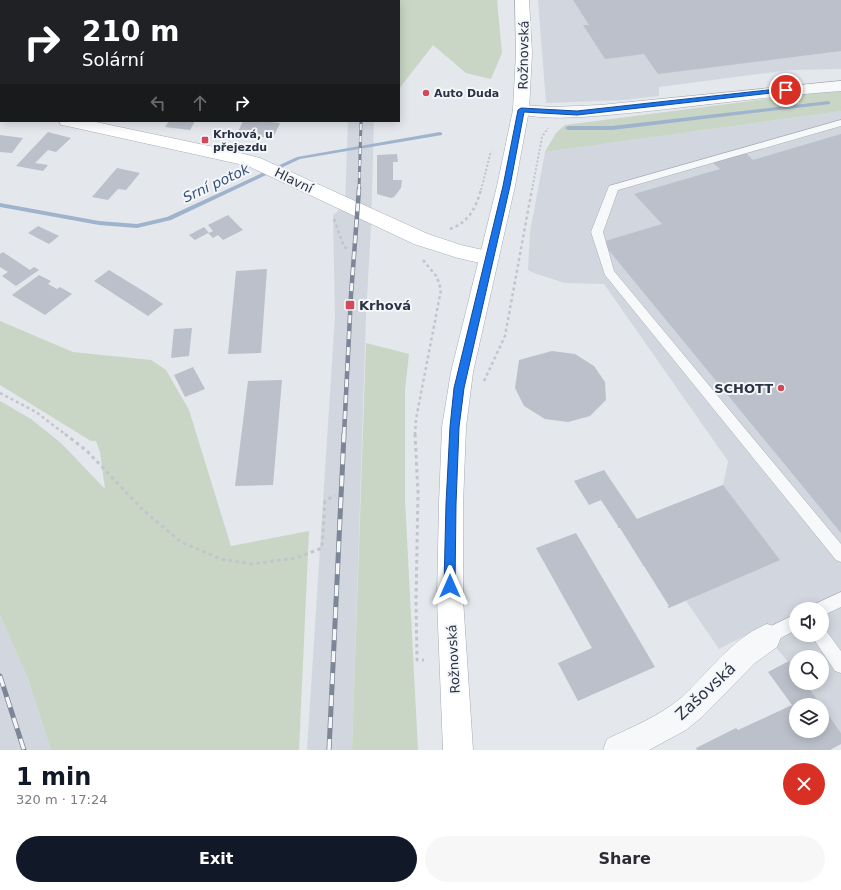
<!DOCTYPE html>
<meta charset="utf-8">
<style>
body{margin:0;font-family:"DejaVu Sans",sans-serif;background:#f7f7f7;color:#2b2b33;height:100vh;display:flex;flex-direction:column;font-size:15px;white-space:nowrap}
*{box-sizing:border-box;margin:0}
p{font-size:13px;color:#7c7c81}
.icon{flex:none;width:22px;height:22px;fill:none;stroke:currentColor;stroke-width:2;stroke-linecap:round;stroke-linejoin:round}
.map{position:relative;height:750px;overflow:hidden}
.sheet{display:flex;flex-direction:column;background:#fff;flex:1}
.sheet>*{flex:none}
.hud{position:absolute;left:0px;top:0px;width:400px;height:122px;box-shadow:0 2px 10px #0003;background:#202124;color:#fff;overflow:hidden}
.fabs{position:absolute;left:789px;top:602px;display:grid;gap:8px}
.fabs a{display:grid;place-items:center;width:40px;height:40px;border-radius:50%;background:#fff;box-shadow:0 2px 10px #0003;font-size:20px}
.pin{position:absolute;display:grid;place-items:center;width:34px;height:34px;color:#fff;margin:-17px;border:2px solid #fff;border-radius:50%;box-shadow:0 1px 4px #0007}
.me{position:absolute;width:44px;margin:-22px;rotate:0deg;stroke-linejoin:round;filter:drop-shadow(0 0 3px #0008)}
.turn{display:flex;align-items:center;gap:14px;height:84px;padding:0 16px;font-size:18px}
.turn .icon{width:52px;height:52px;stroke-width:2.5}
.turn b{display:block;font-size:28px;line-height:34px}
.lanes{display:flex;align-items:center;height:38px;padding:0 16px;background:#0003;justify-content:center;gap:20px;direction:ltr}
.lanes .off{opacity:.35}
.round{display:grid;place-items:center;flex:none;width:42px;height:42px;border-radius:21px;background:#f7f7f7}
.summary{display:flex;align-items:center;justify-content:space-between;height:68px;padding:0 16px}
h1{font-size:24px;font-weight:800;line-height:30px;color:#111827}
.cta{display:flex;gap:8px;margin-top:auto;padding:8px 16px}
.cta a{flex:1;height:46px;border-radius:24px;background:#111827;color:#fff;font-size:16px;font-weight:800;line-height:46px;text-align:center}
.cta a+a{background:#f7f7f7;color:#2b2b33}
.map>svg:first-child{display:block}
</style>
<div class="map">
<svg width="841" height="750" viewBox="0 0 841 750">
<rect width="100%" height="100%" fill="#e4e7ec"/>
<!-- built -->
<g fill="#d2d6de" fill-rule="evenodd">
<polygon points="538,0 841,0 841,69 790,70 659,87 659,96 624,100 546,103"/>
<path d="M841,111V733L805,683H822V657H796V671L767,637L758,629L719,649L686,601L703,593L649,514L723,485L728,461L604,284L565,283L534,273L528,270L530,232L545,152ZM796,609H822V635H796Z"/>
<polygon points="348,121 374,121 371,227 366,315 352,750 307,750 335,316 333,215 345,205"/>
<polygon points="0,615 28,679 51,750 0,750"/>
</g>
<!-- green -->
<g fill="#c9d6c5">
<polygon points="377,0 497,0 502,53 491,79 466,73 433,45 399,89 399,1"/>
<polygon points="841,91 841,111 545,152 556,133 565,125 813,93"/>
<polygon points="0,321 73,352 151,360 166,370 189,410 231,546 309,531 299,750 51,750 28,679 0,615 0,401 31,419 61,443 105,489 100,452 96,441 91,441 0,385"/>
<polygon points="366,343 409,354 405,390 405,500 418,750 352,750"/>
</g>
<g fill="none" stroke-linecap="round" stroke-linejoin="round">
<!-- stream -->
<g fill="#9fb4cc" fill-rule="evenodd">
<polygon points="828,101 830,102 830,104 612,130 568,130 565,128 568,126 612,126"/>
<polygon points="440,132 442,133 442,135 300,159 171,220 137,228 99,225 0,207 0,203 99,221 137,224 167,217 297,157"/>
</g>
</g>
<!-- building -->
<g fill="#bbc0ca">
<polygon points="573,0 841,0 841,51 658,74 644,54 605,59 583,25 589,25"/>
<polygon points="169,121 195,121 190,130 165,127"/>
<polygon points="243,121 261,121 280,123 273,138 237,134"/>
<polygon points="48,132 71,138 56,152 48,150 35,163 48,165 43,171 16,166"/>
<polygon points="841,134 841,533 602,242 662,224 634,194 720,169 712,162 745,152 753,160"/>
<polygon points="0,135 23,138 12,153 0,152"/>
<polygon points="397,154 398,162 393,162 393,180 402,180 401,188 394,197 391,198 377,194 377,155"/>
<polygon points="117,168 140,173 126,190 118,189 108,200 92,197"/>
<polygon points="228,215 243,230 223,240 218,235 213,238 208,233 195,240 189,235 204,227 209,233 213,231 208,225"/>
<polygon points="38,226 59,236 49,244 28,233"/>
<polygon points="3,252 30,270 34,267 39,270 16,286 2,276 8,272 0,267 0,254"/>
<polygon points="267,269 261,353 228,354 236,271"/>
<polygon points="109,270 148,294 163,304 148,316 94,281"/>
<polygon points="39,275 51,281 48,284 57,289 60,287 72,294 45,315 12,295"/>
<polygon points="192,328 189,356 171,358 174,329"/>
<polygon points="552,351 575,354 594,366 605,382 606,400 590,416 568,422 545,419 524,406 515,388 519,360"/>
<polygon points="193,367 205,389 185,397 174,375"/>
<polygon points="282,380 273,485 235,486 248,381"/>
<polygon points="604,470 637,519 723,485 780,560 669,608 667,606 669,606 644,566 641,565 643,565 620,528 618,528 618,526 601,500 589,505 574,481"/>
<polygon points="576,533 655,667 578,701 558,663 592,648 536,548"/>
<polygon points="789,661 796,671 796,683 805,683 821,705 796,705 796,731 822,731 822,706 841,733 841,744 830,750 697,750 696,748 736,728 738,730 792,705 768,672"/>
</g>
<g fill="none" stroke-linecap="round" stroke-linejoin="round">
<defs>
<g id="lane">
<polygon points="841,120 841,126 618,190 603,232 614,271 841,544 841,562 836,560 605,275 591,232 609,186"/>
<polygon points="841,592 841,607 822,616 822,609 813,609 815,604"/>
<polygon points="796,614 796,630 767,645 761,643 759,637 761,631"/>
<polygon points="822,628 825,629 841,651 841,673 835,671 811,635 822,635"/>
</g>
<g id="street">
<path d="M841,81V91C770,96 700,106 630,113C593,116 551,122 515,113L513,110L515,107L521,105L553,107L600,105Z"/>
<path d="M767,624L777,627L781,637L777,647L755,663L702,717L686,730L649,750H603L607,739C632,727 660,716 682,697C709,672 732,638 767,624Z"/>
</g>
<g id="secondary">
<rect x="0" y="103" width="1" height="11"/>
<polygon points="59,121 91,121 228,150 260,158 428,234 461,245 496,253 499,258 496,263 489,265 458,258 414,244 248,166 67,126 61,125"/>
</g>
<polygon id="primary" points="515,0 529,0 532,53 529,110 515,186 473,372 466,427 463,504 463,599 473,750 443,750 437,599 439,504 442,427 451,372 497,186 513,110 516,53"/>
</defs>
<!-- lane casing -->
<use href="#lane" stroke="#a9aeb7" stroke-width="1"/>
<!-- street casing -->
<use href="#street" stroke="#a9aeb7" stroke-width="1"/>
<!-- secondary casing -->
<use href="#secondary" stroke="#a9aeb7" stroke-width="1"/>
<!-- primary casing -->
<use href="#primary" stroke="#a3abb8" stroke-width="1"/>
<!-- path-far2 -->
<g stroke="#c2c5cb" stroke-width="2" stroke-dasharray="2 2" stroke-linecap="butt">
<polyline points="481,190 491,151"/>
<polyline points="532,190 542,137 548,128"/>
</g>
<!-- path-far1 -->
<g stroke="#c2c5cb" stroke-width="2.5" stroke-dasharray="3 3" stroke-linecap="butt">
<polyline points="334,219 344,247 349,249"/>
<path d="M450,229C469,222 476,208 481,189"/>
<polyline points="484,381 505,336 532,189"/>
<polyline points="0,393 36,412 66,435"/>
<polyline points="415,435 416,419 441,290 437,277 423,260"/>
</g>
<!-- path -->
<g stroke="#c2c5cb" stroke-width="3" stroke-dasharray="3.5 3.5" stroke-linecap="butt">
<polyline points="65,434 87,451 142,509 181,542 221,559 252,564 296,558 322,548 325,501 335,495"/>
<polyline points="415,434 418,493 416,601 417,660 424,660"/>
</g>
<!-- lane -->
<use href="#lane" fill="#f7f8fa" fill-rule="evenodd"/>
<!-- street -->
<use href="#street" fill="#f7f8fa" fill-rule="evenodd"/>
<!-- secondary -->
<use href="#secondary" fill="#fff" fill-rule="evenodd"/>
<!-- primary -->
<use href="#primary" fill="#fff" fill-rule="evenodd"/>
<defs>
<polyline id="rail-far2" points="359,190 361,121"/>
<polyline id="rail-far1" points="344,435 351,295 359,189"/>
<g id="rail">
<polyline points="0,676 24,750"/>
<polyline points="329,750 344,434"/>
</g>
</defs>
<!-- rail-far2 casing -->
<use href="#rail-far2" stroke="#7d8696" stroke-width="3"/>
<!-- rail-far1 casing -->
<use href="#rail-far1" stroke="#7d8696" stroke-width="4.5"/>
<!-- rail casing -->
<use href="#rail" stroke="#7d8696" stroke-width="5"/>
<!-- rail-far2 -->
<use href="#rail-far2" stroke="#f4f6f9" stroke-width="2" stroke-dasharray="6" stroke-linecap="butt"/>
<!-- rail-far1 -->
<use href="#rail-far1" stroke="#f4f6f9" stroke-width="3" stroke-dasharray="8" stroke-linecap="butt"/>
<!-- rail -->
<use href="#rail" stroke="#f4f6f9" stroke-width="3.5" stroke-dasharray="11" stroke-linecap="butt"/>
</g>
<!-- route -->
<polygon fill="#1a73e8" stroke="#114b97" points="786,88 790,90 789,91 577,115 524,112 510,186 464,388 459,427 456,504 455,586 454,589 450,591 446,589 444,586 446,504 450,427 454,388 503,186 518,110 521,108 577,111"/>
<!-- markers -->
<g fill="#d1495b" stroke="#f4f6f9" stroke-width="1.5">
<circle cx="426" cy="93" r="4"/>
<rect x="201" y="136" width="8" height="8" rx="2"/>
<rect x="345" y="300" width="10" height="10" rx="2"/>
<circle cx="781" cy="388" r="4"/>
</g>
<g text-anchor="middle" stroke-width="4" stroke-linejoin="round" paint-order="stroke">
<!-- far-poi labels -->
<g font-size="11" font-weight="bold" fill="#2b3445" stroke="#f4f6f9" text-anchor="start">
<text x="434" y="97">Auto Duda</text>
<text x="213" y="138">Krhová, u<tspan x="213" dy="13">přejezdu</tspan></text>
</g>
<!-- street labels -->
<g font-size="13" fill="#2b3445" stroke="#f4f6f9">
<text transform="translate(523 55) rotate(-89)" y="5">Rožnovská</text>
<text transform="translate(294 180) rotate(26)" y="5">Hlavní</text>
<text transform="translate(453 659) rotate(-93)" y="5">Rožnovská</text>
</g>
<!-- poi labels -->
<g font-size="13" font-weight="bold" fill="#2b3445" stroke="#f4f6f9" text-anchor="start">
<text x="359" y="310">Krhová</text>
<text x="773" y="393" text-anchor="end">SCHOTT</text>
</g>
<!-- water labels -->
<g font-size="14" font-style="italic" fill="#34527a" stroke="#f4f6f9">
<text transform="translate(216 183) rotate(-25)" y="5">Srní potok</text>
</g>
<!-- near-street labels -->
<g font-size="16" fill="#2b3445" stroke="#f4f6f9">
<text transform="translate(705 691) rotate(-43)" y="6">Zašovská</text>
</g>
</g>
</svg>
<div class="fabs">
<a><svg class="icon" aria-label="sound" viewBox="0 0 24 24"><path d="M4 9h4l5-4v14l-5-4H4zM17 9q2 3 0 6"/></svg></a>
<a><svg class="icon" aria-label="search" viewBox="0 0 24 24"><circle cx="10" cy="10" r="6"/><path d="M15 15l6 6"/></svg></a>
<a><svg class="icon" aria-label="layers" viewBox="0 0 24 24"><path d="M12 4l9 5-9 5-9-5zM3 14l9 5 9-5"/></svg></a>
</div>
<div class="pin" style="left:786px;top:90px;background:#d93025"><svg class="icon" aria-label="arrive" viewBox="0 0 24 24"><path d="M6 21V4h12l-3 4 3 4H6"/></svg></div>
<svg class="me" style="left:450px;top:586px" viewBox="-20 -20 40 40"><path d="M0-17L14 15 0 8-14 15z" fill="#1a73e8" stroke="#fff" stroke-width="4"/></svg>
<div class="hud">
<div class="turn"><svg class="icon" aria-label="right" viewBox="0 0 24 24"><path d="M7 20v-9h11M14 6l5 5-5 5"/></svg><div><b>210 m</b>Solární</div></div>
<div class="lanes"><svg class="icon off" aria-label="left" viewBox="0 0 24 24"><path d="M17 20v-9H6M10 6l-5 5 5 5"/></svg><svg class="icon off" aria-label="ahead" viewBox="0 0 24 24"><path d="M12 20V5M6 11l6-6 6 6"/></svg><svg class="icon" aria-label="right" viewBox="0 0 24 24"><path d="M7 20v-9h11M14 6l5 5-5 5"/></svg></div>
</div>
</div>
<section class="sheet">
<div class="summary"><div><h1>1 min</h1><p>320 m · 17:24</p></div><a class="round" style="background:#d93025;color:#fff"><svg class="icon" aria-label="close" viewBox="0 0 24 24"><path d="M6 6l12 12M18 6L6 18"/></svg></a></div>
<div class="cta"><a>Exit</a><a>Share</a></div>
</section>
